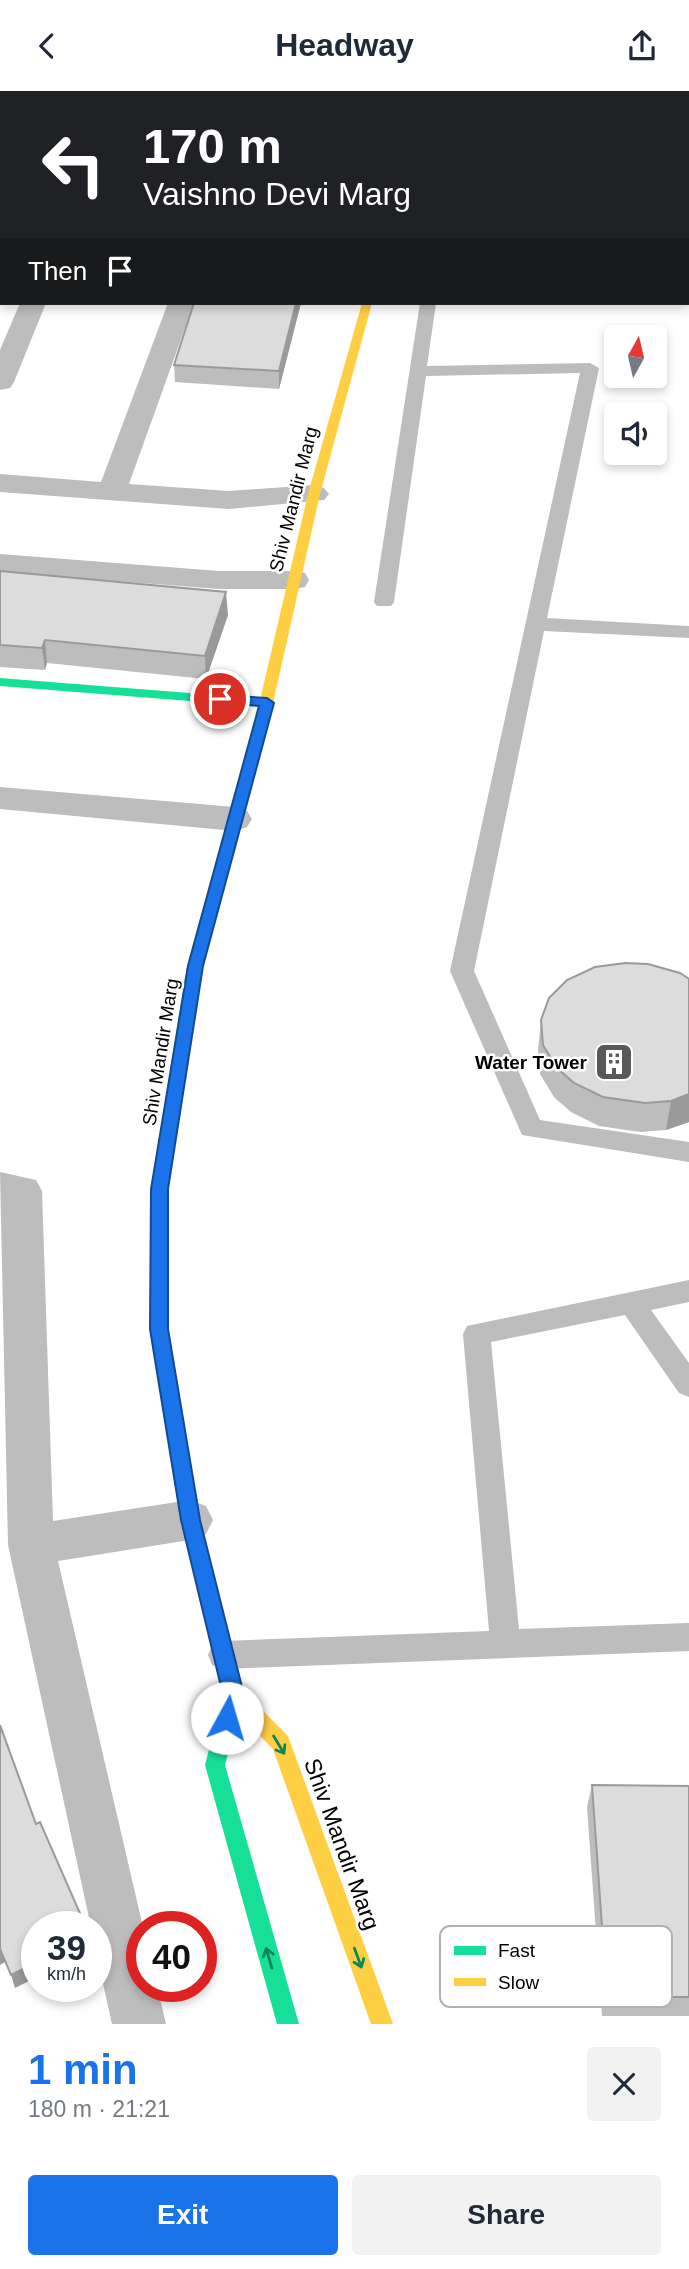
<!DOCTYPE html>
<meta charset="utf-8">
<style>
body{margin:0;font-family:Helvetica,sans-serif;background:#f2f2f3;color:#1f2937;height:100vh;display:flex;flex-direction:column;font-size:26px;white-space:nowrap}
*{box-sizing:border-box;margin:0}
p{font-size:23px;color:#747a83}
.icon{flex:none;width:38px;height:38px;fill:none;stroke:currentColor;stroke-width:2;stroke-linecap:round;stroke-linejoin:round}
.map{position:relative;height:1933px;overflow:hidden}
.drawer{display:flex;flex-direction:column;background:#fff;flex:1}
.drawer>*{flex:none}
.banner{position:absolute;left:0px;top:0px;width:690px;height:214px;box-shadow:0 4px 10px #0003;background:#202124;color:#fff;overflow:hidden}
.needle{width:46px;rotate:8deg}
.controls{position:absolute;left:604px;top:234px;display:grid;gap:14px}
.controls a{display:grid;place-items:center;width:63px;height:63px;border-radius:7px;background:#fff;box-shadow:0 4px 10px #0003;font-size:35px}
.speed{position:absolute;left:21px;top:1820px;display:flex;gap:14px;font-size:35px;font-weight:700;text-align:center}
.speed>*{display:grid;place-content:center;width:91px;height:91px;border-radius:50%;background:#fff;box-shadow:0 4px 10px #0003;line-height:1}
.speed small{font-size:18px;font-weight:400}
.speed .limit{border:10px solid #d22;background:#fff;color:#111}
.pin{position:absolute;display:grid;place-items:center;width:60px;height:60px;color:#fff;margin:-30px;border:4px solid #fff;border-radius:50%;box-shadow:0 2px 7px #0007}
.me{position:absolute;width:77px;margin:-38px;rotate:6deg;stroke-linejoin:round;filter:drop-shadow(0 0 5px #0008)}
.turn{display:flex;align-items:center;gap:24px;height:147px;padding:0 28px;font-size:32px}
.turn .icon{width:91px;height:91px;stroke-width:2.5}
.turn b{display:block;font-size:49px;line-height:60px}
.then{display:flex;align-items:center;height:66px;padding:0 28px;background:#0003;gap:14px;font-size:26px}
.round{display:grid;place-items:center;flex:none;width:74px;height:74px;border-radius:7px;background:#f2f2f3}
.head{display:flex;align-items:center;justify-content:space-between;height:119px;padding:0 28px}
h1{font-size:42px;font-weight:700;line-height:52px;color:#1a73e8}
.primary-button{display:flex;gap:14px;margin-top:auto;padding:14px 28px}
.primary-button a{flex:1;height:80px;border-radius:7px;background:#1a73e8;color:#fff;font-size:28px;font-weight:700;line-height:80px;text-align:center}
.primary-button a+a{background:#f2f2f3;color:#1f2937}
header{display:flex;justify-content:space-between;align-items:center;height:91px;padding:0 28px;background:#fff;font-size:32px;font-weight:700}
.map>svg:first-child{display:block}
</style>
<header><svg class="icon" aria-label="back" viewBox="0 0 24 24"><path d="M15 5l-7 7 7 7"/></svg>Headway<svg class="icon" aria-label="share" viewBox="0 0 24 24"><path d="M12 15V3M7 8l5-5 5 5M5 13v7h14v-7"/></svg></header>
<div class="map">
<svg width="689" height="1933" viewBox="0 0 689 1933">
<rect width="100%" height="100%" fill="#fff"/>
<g fill="none" stroke-linecap="round" stroke-linejoin="round">
<!-- lane -->
<g fill="#bdbdbd" fill-rule="evenodd">
<polygon points="460,0 474,0 459,2"/>
<polygon points="420,212 436,212 427,275 590,272 599,277 547,527 689,535 689,547 544,540 474,880 540,1029 689,1051 689,1071 522,1044 450,880 580,282 426,285 394,511 391,515 377,515 374,511"/>
<polygon points="689,1189 689,1211 651,1219 689,1272 689,1306 679,1302 625,1224 491,1251 519,1538 689,1532 689,1560 223,1578 212,1574 208,1564 212,1554 223,1550 489,1540 463,1243 467,1235"/>
</g>
<!-- street -->
<g fill="#bdbdbd" fill-rule="evenodd">
<rect x="0" y="143" width="2" height="16"/>
<polygon points="20,212 46,212 14,291 10,297 0,299 0,259"/>
<polygon points="168,212 194,212 129,393 229,400 314,394 324,397 329,403 324,409 229,418 0,401 0,383 101,391"/>
<polygon points="0,463 219,480 294,480 305,482 309,489 305,496 294,498 219,498 0,481"/>
<polygon points="0,696 235,716 247,720 252,728 247,736 235,740 0,718"/>
<polygon points="0,1081 36,1089 42,1100 53,1430 190,1409 206,1415 213,1429 206,1443 190,1449 58,1470 143,1836 142,1895 157,1895 166,1933 112,1933 96,1861 96,1836 91,1836 8,1454"/>
</g>
<!-- fast -->
<g fill="#16e098" fill-rule="evenodd">
<polygon points="412,0 422,0 411,2"/>
<polygon points="0,587 267,608 274,612 267,616 0,595"/>
<polygon points="260,635 267,639 203,875 167,1098 168,1238 174,1276 171,1281 165,1283 159,1281 156,1276 150,1238 151,1098 187,875 253,639"/>
<polygon points="209,1498 216,1501 219,1507 243,1604 225,1674 299,1933 277,1933 205,1674 223,1604 199,1507 202,1501"/>
</g>
<!-- slow -->
<g fill="#ffcf43" fill-rule="evenodd">
<polygon points="362,212 372,212 320,403 267,639 260,643 253,639 308,403"/>
<polygon points="165,1269 171,1271 174,1276 199,1429 219,1507 216,1513 209,1516 202,1513 199,1507 181,1429 156,1276 159,1271"/>
<polygon points="233,1595 240,1597 288,1645 393,1933 371,1933 273,1658 226,1611 223,1604 226,1597"/>
</g>
</g>
<!-- wall -->
<g fill="#bdbdbd">
<polygon points="0,0 81,0 80,2 2,2 2,141 0,142 0,76 1,75 0,75 0,13 2,11 0,11"/>
<polygon points="301,212 279,298 175,291 174,274"/>
<polygon points="0,480 228,524 206,588 47,572 45,579 0,576"/>
<polygon points="648,873 689,1031 666,1039 640,1041 599,1035 571,1021 554,1006 540,983 538,959 541,929"/>
<polygon points="592,1694 689,1695 689,1925 602,1925 587,1716"/>
</g>
<!-- shaded-wall -->
<g fill="#9a9a9a">
<polygon points="0,124 2,138 2,141 0,142"/>
<polygon points="296,212 301,212 279,298 279,280"/>
<polygon points="226,501 228,524 206,588 205,565"/>
<polygon points="45,549 47,572 45,579 42,557"/>
<polygon points="689,1003 689,1031 666,1039 671,1010"/>
<polygon points="0,1858 5,1871 0,1874"/>
<polygon points="37,1871 37,1886 15,1897 11,1884"/>
</g>
<!-- building -->
<g fill="#dcdcdc" stroke="#9a9a9a" stroke-width="2">
<polygon points="3,0 72,0 71,2 3,2"/>
<polygon points="217,0 309,0 309,2 216,2"/>
<polygon points="2,11 2,59 0,59 0,13"/>
<polygon points="2,75 2,126 0,124 0,76"/>
<polygon points="194,212 296,212 279,280 174,274"/>
<polygon points="0,480 226,501 205,565 45,549 42,557 0,554"/>
<polygon points="625,872 648,873 680,882 689,888 689,1003 671,1010 645,1012 603,1006 574,992 557,977 543,954 541,929 549,907 567,889 595,876"/>
<polygon points="0,1634 36,1733 40,1731 86,1836 37,1836 37,1871 11,1884 0,1858"/>
<polygon points="592,1694 689,1695 689,1906 607,1906"/>
</g>
<!-- one-way arrows -->
<defs><path id="oneway-shaft" d="M-6 0H5M1.5-3L5.5 0L1.5 3" fill="none" stroke-width="1.6" stroke-linecap="round" stroke-linejoin="round" transform="scale(1.75)"/></defs>
<g stroke="#0d865b">
<use href="#oneway-shaft" transform="translate(279 1654) rotate(59)"/>
<use href="#oneway-shaft" transform="translate(269 1867) rotate(-106)"/>
<use href="#oneway-shaft" transform="translate(358 1867) rotate(70)"/>
</g>
<!-- route -->
<polygon fill="#1a73e8" stroke="#114b97" stroke-width="2" points="220,604 267,607 274,612 203,875 168,1098 168,1238 200,1429 244,1604 234,1634 227,1637 220,1634 217,1627 223,1604 181,1429 150,1238 151,1098 188,875 259,615 215,611 213,608"/>
<!-- icons -->
<defs>
<symbol id="building-square" viewBox="-11 -11 22 22"><rect x="-9" y="-9" width="18" height="18" rx="4" fill="#595959" stroke="#fff"/><path d="M-4-6H4V6H1V3H-1V6H-4ZM-2.5-4.3h1.7v1.8h-1.7ZM.8-4.3h1.7v1.8H.8ZM-2.5-1h1.7V.8h-1.7ZM.8-1h1.7V.8H.8Z" fill="#fff"/></symbol>
</defs>
<g fill-rule="evenodd">
<use href="#building-square" x="592" y="949" width="44" height="44"/>
</g>
<g text-anchor="middle" stroke-width="5" stroke-linejoin="round" paint-order="stroke">
<!-- street labels -->
<g font-size="19" fill="#000" stroke="#fff">
<text transform="translate(293 408) rotate(-76)" y="7">Shiv Mandir Marg</text>
<text transform="translate(160 961) rotate(-81)" y="7">Shiv Mandir Marg</text>
</g>
<!-- poi labels -->
<g font-size="19" font-weight="bold" fill="#000" stroke="#fff" text-anchor="end">
<text x="587" y="978">Water Tower</text>
</g>
<!-- near-street labels -->
<g font-size="23" fill="#000" stroke="#fff">
<text transform="translate(342 1753) rotate(70)" y="8">Shiv Mandir Marg</text>
</g>
</g>
<!-- legend -->
<rect x="440" y="1835" width="232" height="81" rx="10" fill="#fff" stroke="#b2b2b2" stroke-width="2"/>
<rect x="454" y="1855" width="32" height="9" fill="#16e098"/>
<rect x="454" y="1887" width="32" height="8" fill="#ffcf43"/>
<g font-size="19" fill="#000">
<text x="498" y="1866">Fast</text>
<text x="498" y="1898">Slow</text>
</g>
</svg>
<div class="controls">
<a><svg class="needle" viewBox="-14 -14 28 28"><path d="M0-13l5 13h-10z" fill="#e53935"/><path d="M0 13l5-13h-10z" fill="#747a83"/></svg></a>
<a><svg class="icon" aria-label="sound" viewBox="0 0 24 24"><path d="M4 9h4l5-4v14l-5-4H4zM17 9q2 3 0 6"/></svg></a>
</div>
<div class="speed"><div>39<small>km/h</small></div><div class="limit">40</div></div>
<div class="pin" style="left:220px;top:608px;background:#d93025"><svg class="icon" aria-label="arrive" viewBox="0 0 24 24"><path d="M6 21V4h12l-3 4 3 4H6"/></svg></div>
<svg class="me" style="left:227px;top:1627px" viewBox="-20 -20 40 40"><circle r="19" fill="#fff"/><path d="M0-13L10 11 0 6-10 11z" fill="#1a73e8"/></svg>
<div class="banner">
<div class="turn"><svg class="icon" aria-label="left" viewBox="0 0 24 24"><path d="M17 20v-9H6M10 6l-5 5 5 5"/></svg><div><b>170 m</b>Vaishno Devi Marg</div></div>
<div class="then">Then<svg class="icon" aria-label="arrive" viewBox="0 0 24 24"><path d="M6 21V4h12l-3 4 3 4H6"/></svg></div>
</div>
</div>
<section class="drawer">
<div class="head"><div><h1>1 min</h1><p>180 m · 21:21</p></div><a class="round"><svg class="icon" aria-label="close" viewBox="0 0 24 24"><path d="M6 6l12 12M18 6L6 18"/></svg></a></div>
<div class="primary-button"><a>Exit</a><a>Share</a></div>
</section>
